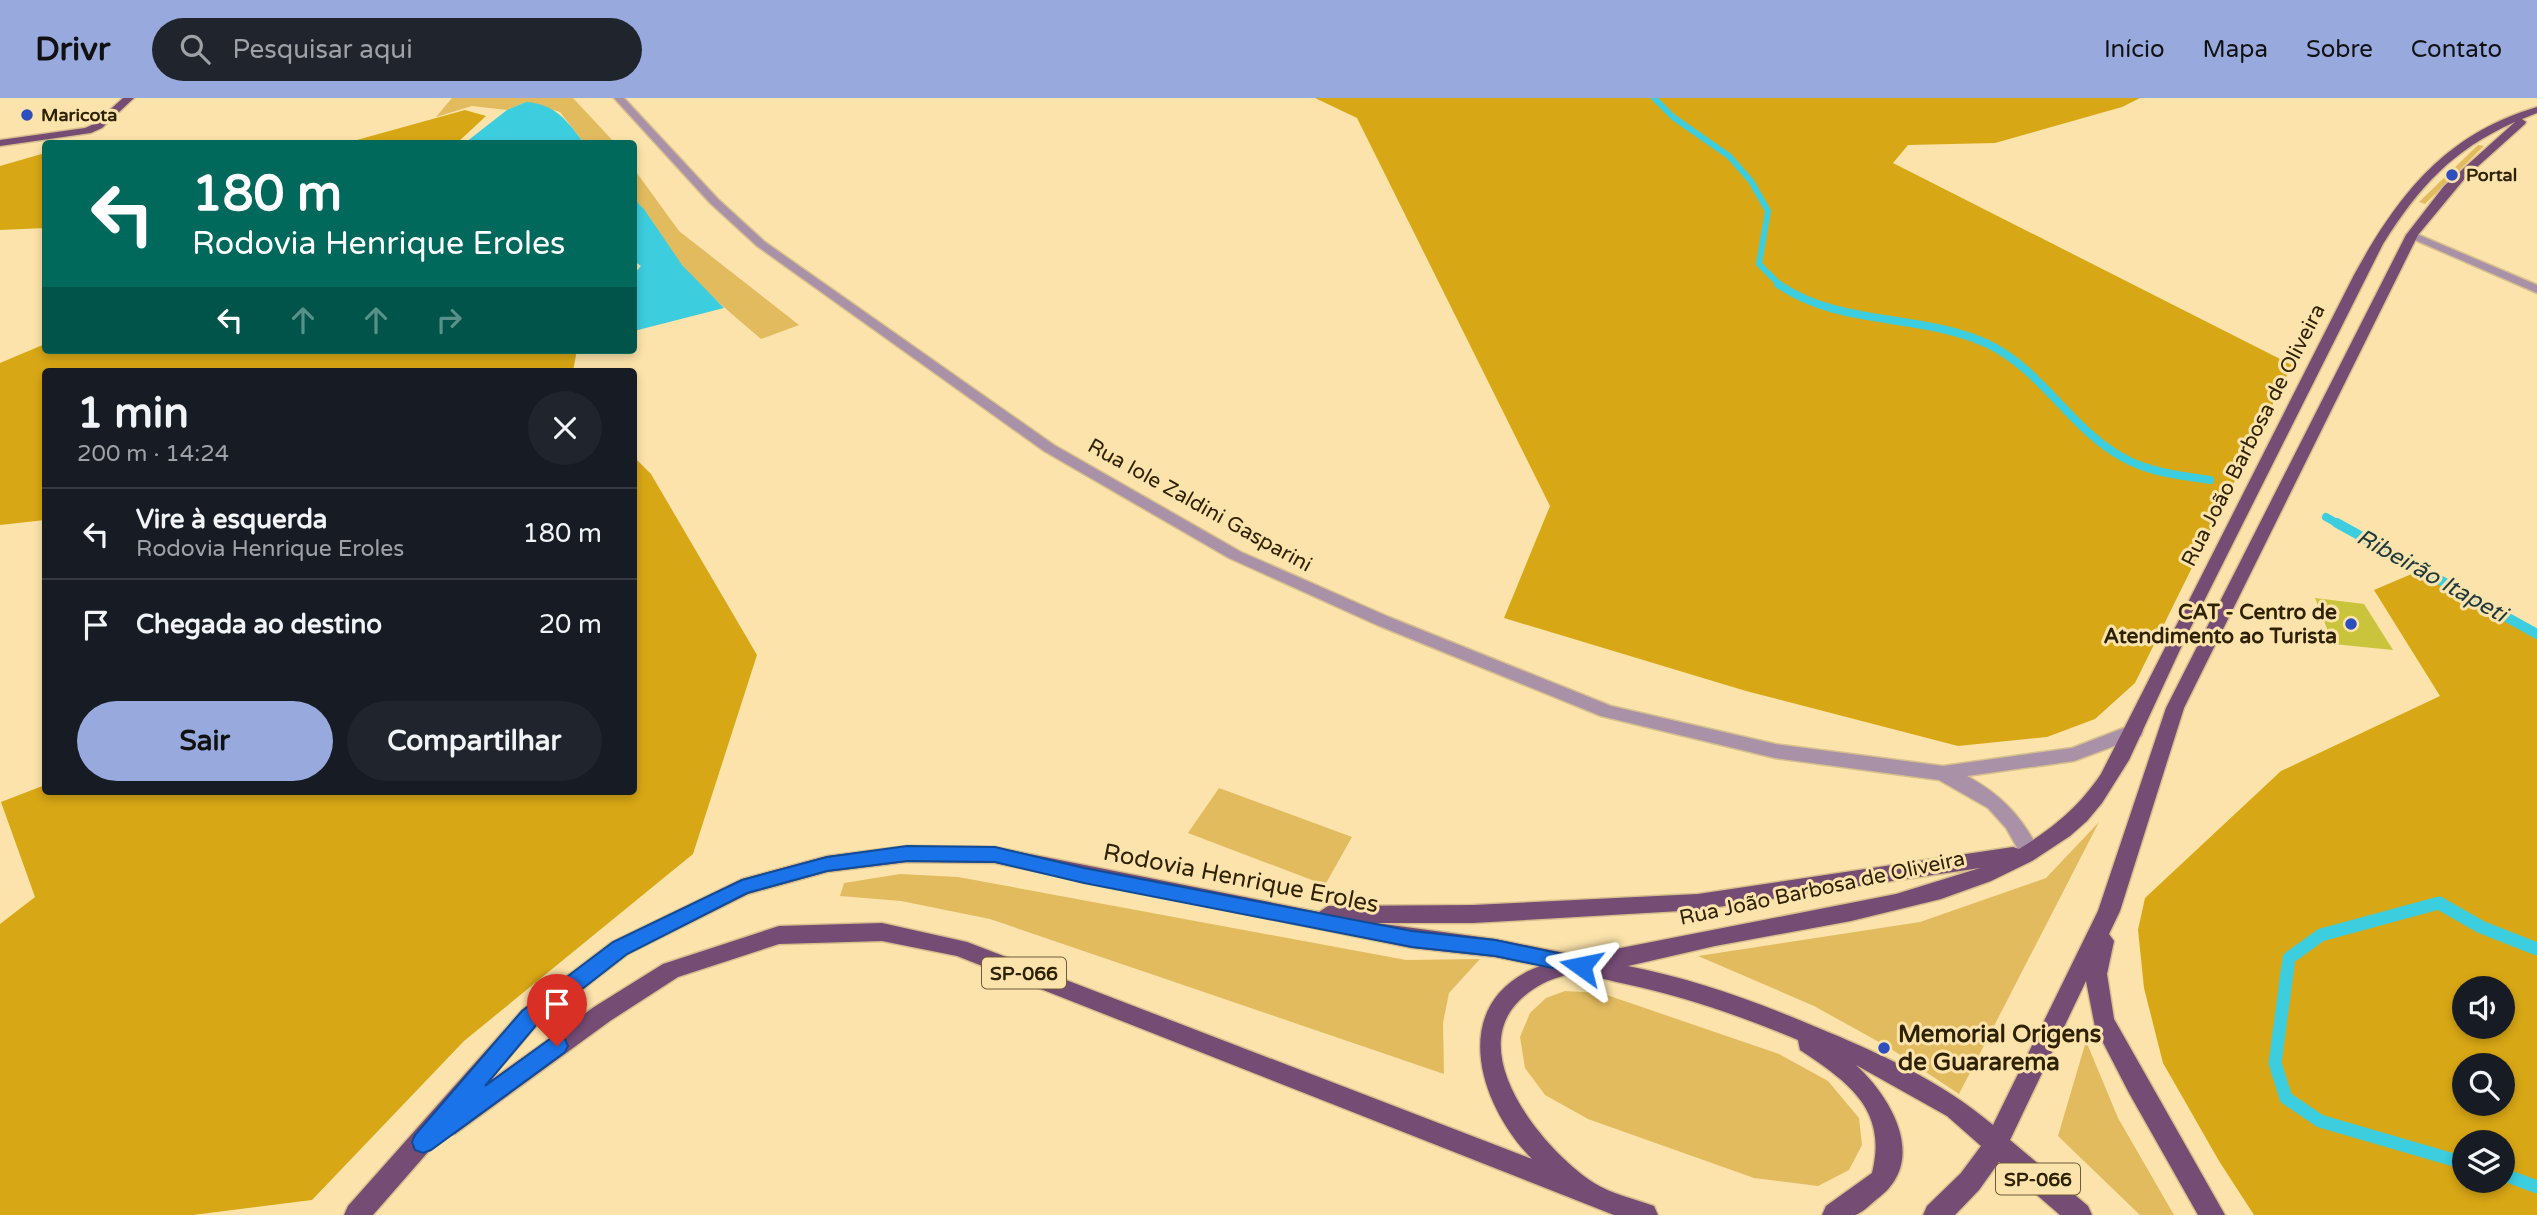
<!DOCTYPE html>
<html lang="pt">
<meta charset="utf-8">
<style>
body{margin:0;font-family:"Varela Round",sans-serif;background:#20242c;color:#f1f3f6;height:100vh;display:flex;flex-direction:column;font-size:26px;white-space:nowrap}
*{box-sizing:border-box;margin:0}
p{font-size:23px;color:#9ea1a6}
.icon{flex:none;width:38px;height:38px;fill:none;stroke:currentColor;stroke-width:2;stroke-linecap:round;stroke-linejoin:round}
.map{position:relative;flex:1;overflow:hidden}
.details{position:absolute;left:42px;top:270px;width:595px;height:427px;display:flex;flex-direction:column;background:#171b24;border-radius:7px;box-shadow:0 4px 10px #0003}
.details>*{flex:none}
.guide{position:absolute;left:42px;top:42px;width:595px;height:214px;border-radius:7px;box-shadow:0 4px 10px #0003;background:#00695c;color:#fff;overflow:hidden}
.fabs{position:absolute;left:2452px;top:878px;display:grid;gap:14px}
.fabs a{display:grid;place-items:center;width:63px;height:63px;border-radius:50%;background:#171b24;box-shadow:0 4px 10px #0003;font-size:35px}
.pin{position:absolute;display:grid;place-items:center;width:60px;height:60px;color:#fff;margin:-72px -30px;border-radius:50% 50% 50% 0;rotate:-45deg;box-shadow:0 0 7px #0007}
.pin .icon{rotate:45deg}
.me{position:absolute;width:77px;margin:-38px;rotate:282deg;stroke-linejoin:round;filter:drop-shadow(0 0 5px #0008)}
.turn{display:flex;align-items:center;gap:24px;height:147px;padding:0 35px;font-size:32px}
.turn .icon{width:91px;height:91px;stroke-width:2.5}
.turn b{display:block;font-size:49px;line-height:60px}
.lanes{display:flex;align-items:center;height:66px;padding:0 35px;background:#0003;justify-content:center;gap:35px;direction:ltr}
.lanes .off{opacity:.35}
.round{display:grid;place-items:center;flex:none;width:74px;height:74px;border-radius:37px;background:#20242c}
.summary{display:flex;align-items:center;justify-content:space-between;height:119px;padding:0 35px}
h1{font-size:42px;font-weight:700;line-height:52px}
.button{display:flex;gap:14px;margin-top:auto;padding:14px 35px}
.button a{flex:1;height:80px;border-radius:42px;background:#98a9dd;color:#111;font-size:28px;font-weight:700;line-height:80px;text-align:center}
.button a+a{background:#20242c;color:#f1f3f6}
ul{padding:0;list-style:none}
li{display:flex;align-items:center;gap:21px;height:91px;padding:0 35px;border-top:2px solid #363941}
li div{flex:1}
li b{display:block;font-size:26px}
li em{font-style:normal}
header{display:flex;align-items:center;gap:42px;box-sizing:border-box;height:98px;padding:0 35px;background:#98a9dd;color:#111}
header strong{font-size:33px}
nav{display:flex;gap:38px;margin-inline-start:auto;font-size:24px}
.search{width:490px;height:63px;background:#20242c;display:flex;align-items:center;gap:18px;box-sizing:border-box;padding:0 24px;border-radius:38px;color:#9ea1a6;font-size:26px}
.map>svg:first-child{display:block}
</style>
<header>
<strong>Drivr</strong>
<div class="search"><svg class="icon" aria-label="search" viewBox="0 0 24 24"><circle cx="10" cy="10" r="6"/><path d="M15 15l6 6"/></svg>Pesquisar aqui</div>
<nav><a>Início</a><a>Mapa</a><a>Sobre</a><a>Contato</a></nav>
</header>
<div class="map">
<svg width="2537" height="1117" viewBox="0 0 2537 1117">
<rect width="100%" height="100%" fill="#fce3ab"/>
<!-- green -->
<g fill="#e2bb5f">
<polygon points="452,0 573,0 615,45 584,45 560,14 526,4 507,12 472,8 436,19"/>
<polygon points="2478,47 2484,48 2425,106 2419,104"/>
<path d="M634,71L679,133L799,227L761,241C734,218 705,194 682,167C664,146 654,120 634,101Z"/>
<polygon points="1219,690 1352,739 1325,787 1188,735"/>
<polygon points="2099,724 1959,996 1888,949 1814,908 1698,858 1920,824 2046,780"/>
<polygon points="900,776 958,779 1406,862 1480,861 1449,895 1443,925 1444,976 990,821 901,803 840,798 844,785"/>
<polygon points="1565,893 1601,895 1779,956 1828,983 1859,1020 1862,1047 1849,1072 1818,1088 1754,1080 1588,1021 1545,997 1525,970 1520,939 1530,915 1546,900"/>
<polygon points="2086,943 2118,1020 2174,1117 2140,1117 2058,1038"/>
</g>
<!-- forest -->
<g fill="#d8a715" fill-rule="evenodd">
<polygon points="1315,0 2140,0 2122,9 1995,45 1908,47 1893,65 2292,267 2135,585 2095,621 2047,639 1958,648 1746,593 1504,520 1550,408 1357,20"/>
<polygon points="465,12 486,18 457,45 346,45"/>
<polygon points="45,55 45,130 0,132 0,68"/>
<polygon points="45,246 46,252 577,252 573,273 46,273 45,422 0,427 0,265"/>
<polygon points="634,359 651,376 757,557 693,756 464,943 312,1102 193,1117 0,1117 0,826 35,799 1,704 45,687 46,693 634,693"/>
<path d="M2421,472L2537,536V1117H2254L2219,1063L2163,965L2144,890L2138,832L2145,800L2281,673L2440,598L2374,492ZM2464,891H2502V929H2464ZM2464,968H2502V1006H2464ZM2464,1045H2502V1083H2464Z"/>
</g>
<!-- water -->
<g fill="#3ccdde">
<path d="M526,4C556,6 567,23 584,45L466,44L507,12Z"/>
<polygon points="634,101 644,111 682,167 724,210 634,233 634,176 641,168 634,163"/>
</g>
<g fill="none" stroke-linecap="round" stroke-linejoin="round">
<!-- stream-far3 -->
<polyline stroke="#3ccdde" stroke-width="6" points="1654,0 1673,19 1729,58 1751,83 1768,113 1759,166 1781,188"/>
<!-- stream-far2 -->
<g stroke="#3ccdde" stroke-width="8">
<path d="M1778,186C1839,229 1921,215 1988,246C2042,272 2071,331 2122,359C2150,375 2179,377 2210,382"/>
<polyline points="2326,419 2340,427"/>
</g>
<!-- stream-far1 -->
<polyline stroke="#3ccdde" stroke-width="10" points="2337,425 2537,536"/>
<!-- stream -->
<g stroke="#3ccdde" stroke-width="13">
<polyline points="2464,1065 2320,1023 2286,1000 2275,965 2289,860 2321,837 2439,805 2481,829 2537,851"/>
<polyline points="2502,1076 2537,1089"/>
</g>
</g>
<!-- building -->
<polygon fill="#cac43d" points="2315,500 2364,506 2393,552 2333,546"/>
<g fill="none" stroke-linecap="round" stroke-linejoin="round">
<defs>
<g id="minor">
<path d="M614,0H624L718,101L765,144L1054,347L1241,454L1389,519L1611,608L1775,646L1943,668L2072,650L2134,626L2141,628L2143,633L2141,638L2074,663L1967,678C2002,697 2022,719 2040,754L2037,760L2030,762L2023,760L2006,730L1988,710L1939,682L1775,660L1601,618L1377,527L1229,460L1044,353L757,148L710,105Z"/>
<polygon points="2412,134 2537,187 2537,195 2408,139 2406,137"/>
</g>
<g id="major">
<polygon points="123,0 134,0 102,30 91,35 0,48 0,42 85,30 94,26"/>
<path d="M2537,9V15L2522,21L2526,24L2525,26L2466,79L2418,137L2184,610L2120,813L2109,836L2114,843L2107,876L2114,921L2225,1117H2198L2129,995L2095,929L2086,883L2010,1042L2088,1108L2092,1117H2060L1999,1064L1979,1092L1955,1117H1923L1927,1108L1961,1075L1981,1048L1947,1018L1856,967C1893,1001 1928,1064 1877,1101C1871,1106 1862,1115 1855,1117C1846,1117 1832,1117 1822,1117L1826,1108L1872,1075C1888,1011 1848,984 1800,952L1798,942C1738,917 1684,898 1621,885C1602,881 1582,874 1563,878C1546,882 1529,892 1517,905C1466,960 1547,1055 1594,1085C1611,1096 1635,1101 1654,1108L1658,1117H1614L957,858L882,843L779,846L678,879L610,923L455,1036L442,1038L373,1117H344L348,1108L522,912L612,844L742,781L827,758L907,748L995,749L1319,814L1328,808L1473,807L1698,796L2013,749L2019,751C2053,730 2078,710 2101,676L2354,177C2398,97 2445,36 2537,9ZM2515,24L2444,88L2406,137L2166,610L2098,813L1993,1027C1941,983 1879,955 1816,929C1755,903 1694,881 1628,868L1715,848L1851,823L1941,801L1991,783L2032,763L2070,738L2087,723L2102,705L2129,662L2184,543L2383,146C2419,89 2452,52 2515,24ZM907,764L995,765L1412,850L1495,859L1540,868C1447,903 1477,1005 1532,1061L967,844L882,825L779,828L663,866L594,909L487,985L538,926L628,856L748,796L827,774ZM1980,770L1896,796L1580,858L1495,841L1376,825H1473L1698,812Z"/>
</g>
</defs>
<!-- minor casing -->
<use href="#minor" stroke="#d7c08d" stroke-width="3"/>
<!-- major casing -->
<use href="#major" stroke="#d7c08d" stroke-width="3"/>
<!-- minor -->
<use href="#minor" fill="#a991a8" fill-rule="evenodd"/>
<!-- major -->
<use href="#major" fill="#744c74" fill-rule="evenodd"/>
</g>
<!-- route -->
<polygon fill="#1a73e8" stroke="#114b97" stroke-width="2" points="907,748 995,749 1084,770 1412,833 1495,842 1581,860 1588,862 1591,868 1588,874 1581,876 1495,858 1412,849 1084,785 995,764 907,763 827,773 747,795 627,856 537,926 485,988 550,941 557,939 565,941 568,948 565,954 431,1052 423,1055 415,1052 412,1044 415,1037 522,913 613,844 742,782 827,759"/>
<!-- markers -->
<g fill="#2c4ebe" stroke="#fce3ab" stroke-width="2.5">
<circle cx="27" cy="17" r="7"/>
<circle cx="2452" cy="77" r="7"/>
<circle cx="2351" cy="526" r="7"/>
<circle cx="1884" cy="950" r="7"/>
</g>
<g text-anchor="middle" stroke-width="6" stroke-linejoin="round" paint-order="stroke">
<!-- far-poi labels -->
<g font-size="18" font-weight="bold" fill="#2e2205" stroke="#fce3ab" text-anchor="start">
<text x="41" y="23">Maricota</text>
<text x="2466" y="83">Portal</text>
</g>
<!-- shield labels -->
<g fill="#fce3ab" stroke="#6c5c37" stroke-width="2">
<rect x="982" y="859.5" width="84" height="31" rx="5"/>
<rect x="1996" y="1065.5" width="84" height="31" rx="5"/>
</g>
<g font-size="19" font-weight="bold" fill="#2e2205">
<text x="1024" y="882">SP-066</text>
<text x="2038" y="1088">SP-066</text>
</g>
<!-- street labels -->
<g font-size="21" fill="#2e2205" stroke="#fce3ab">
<text transform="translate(2253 337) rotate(-63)" y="7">Rua João Barbosa de Oliveira</text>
<text transform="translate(1200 407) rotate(29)" y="7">Rua Iole Zaldini Gasparini</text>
<text transform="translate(1822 790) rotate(-12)" y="7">Rua João Barbosa de Oliveira</text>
</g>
<!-- poi labels -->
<g font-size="21" font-weight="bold" fill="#2e2205" stroke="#fce3ab" text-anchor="end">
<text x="2337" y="521">CAT - Centro de<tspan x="2337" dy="24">Atendimento ao Turista</tspan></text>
</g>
<!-- water labels -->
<g font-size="23" font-style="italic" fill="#1c3a3e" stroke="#fce3ab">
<text transform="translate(2432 477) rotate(29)" y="8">Ribeirão Itapeti</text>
</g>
<!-- near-street labels -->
<g font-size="24" fill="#2e2205" stroke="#fce3ab">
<text transform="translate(1241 780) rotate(11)" y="8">Rodovia Henrique Eroles</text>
</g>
<!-- near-poi labels -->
<g font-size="24" font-weight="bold" fill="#2e2205" stroke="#fce3ab" text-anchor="start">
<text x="1898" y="944">Memorial Origens<tspan x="1898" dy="28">de Guararema</tspan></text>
</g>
</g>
</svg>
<div class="fabs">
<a><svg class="icon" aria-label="sound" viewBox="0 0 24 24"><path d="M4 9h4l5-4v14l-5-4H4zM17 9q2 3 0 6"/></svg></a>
<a><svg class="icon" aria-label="search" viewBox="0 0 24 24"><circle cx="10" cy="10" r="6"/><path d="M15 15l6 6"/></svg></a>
<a><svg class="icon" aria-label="layers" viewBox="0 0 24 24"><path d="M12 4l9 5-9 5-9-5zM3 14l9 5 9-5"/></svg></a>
</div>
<div class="pin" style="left:557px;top:948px;background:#d93025"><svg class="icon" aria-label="arrive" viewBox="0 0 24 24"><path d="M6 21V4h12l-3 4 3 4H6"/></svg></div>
<svg class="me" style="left:1581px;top:868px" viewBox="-20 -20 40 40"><path d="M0-17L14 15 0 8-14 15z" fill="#1a73e8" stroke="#fff" stroke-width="4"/></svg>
<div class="guide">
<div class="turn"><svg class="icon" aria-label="left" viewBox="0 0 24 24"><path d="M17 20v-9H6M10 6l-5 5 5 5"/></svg><div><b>180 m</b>Rodovia Henrique Eroles</div></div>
<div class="lanes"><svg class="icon" aria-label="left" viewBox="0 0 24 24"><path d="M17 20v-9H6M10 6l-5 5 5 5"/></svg><svg class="icon off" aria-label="ahead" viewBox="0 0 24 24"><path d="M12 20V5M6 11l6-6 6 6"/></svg><svg class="icon off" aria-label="ahead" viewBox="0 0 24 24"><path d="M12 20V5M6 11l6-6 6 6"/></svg><svg class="icon off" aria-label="right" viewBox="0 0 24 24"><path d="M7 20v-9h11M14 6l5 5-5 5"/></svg></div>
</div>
<section class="details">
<div class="summary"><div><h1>1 min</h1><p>200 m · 14:24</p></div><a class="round"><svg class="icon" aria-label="close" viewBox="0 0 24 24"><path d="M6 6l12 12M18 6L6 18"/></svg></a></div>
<ul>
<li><svg class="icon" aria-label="left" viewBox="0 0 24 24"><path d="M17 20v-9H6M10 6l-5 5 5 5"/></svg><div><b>Vire à esquerda</b><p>Rodovia Henrique Eroles</p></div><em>180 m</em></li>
<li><svg class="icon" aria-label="arrive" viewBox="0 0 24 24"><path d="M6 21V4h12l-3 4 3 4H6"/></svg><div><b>Chegada ao destino</b></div><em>20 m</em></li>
</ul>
<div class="button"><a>Sair</a><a>Compartilhar</a></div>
</section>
</div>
